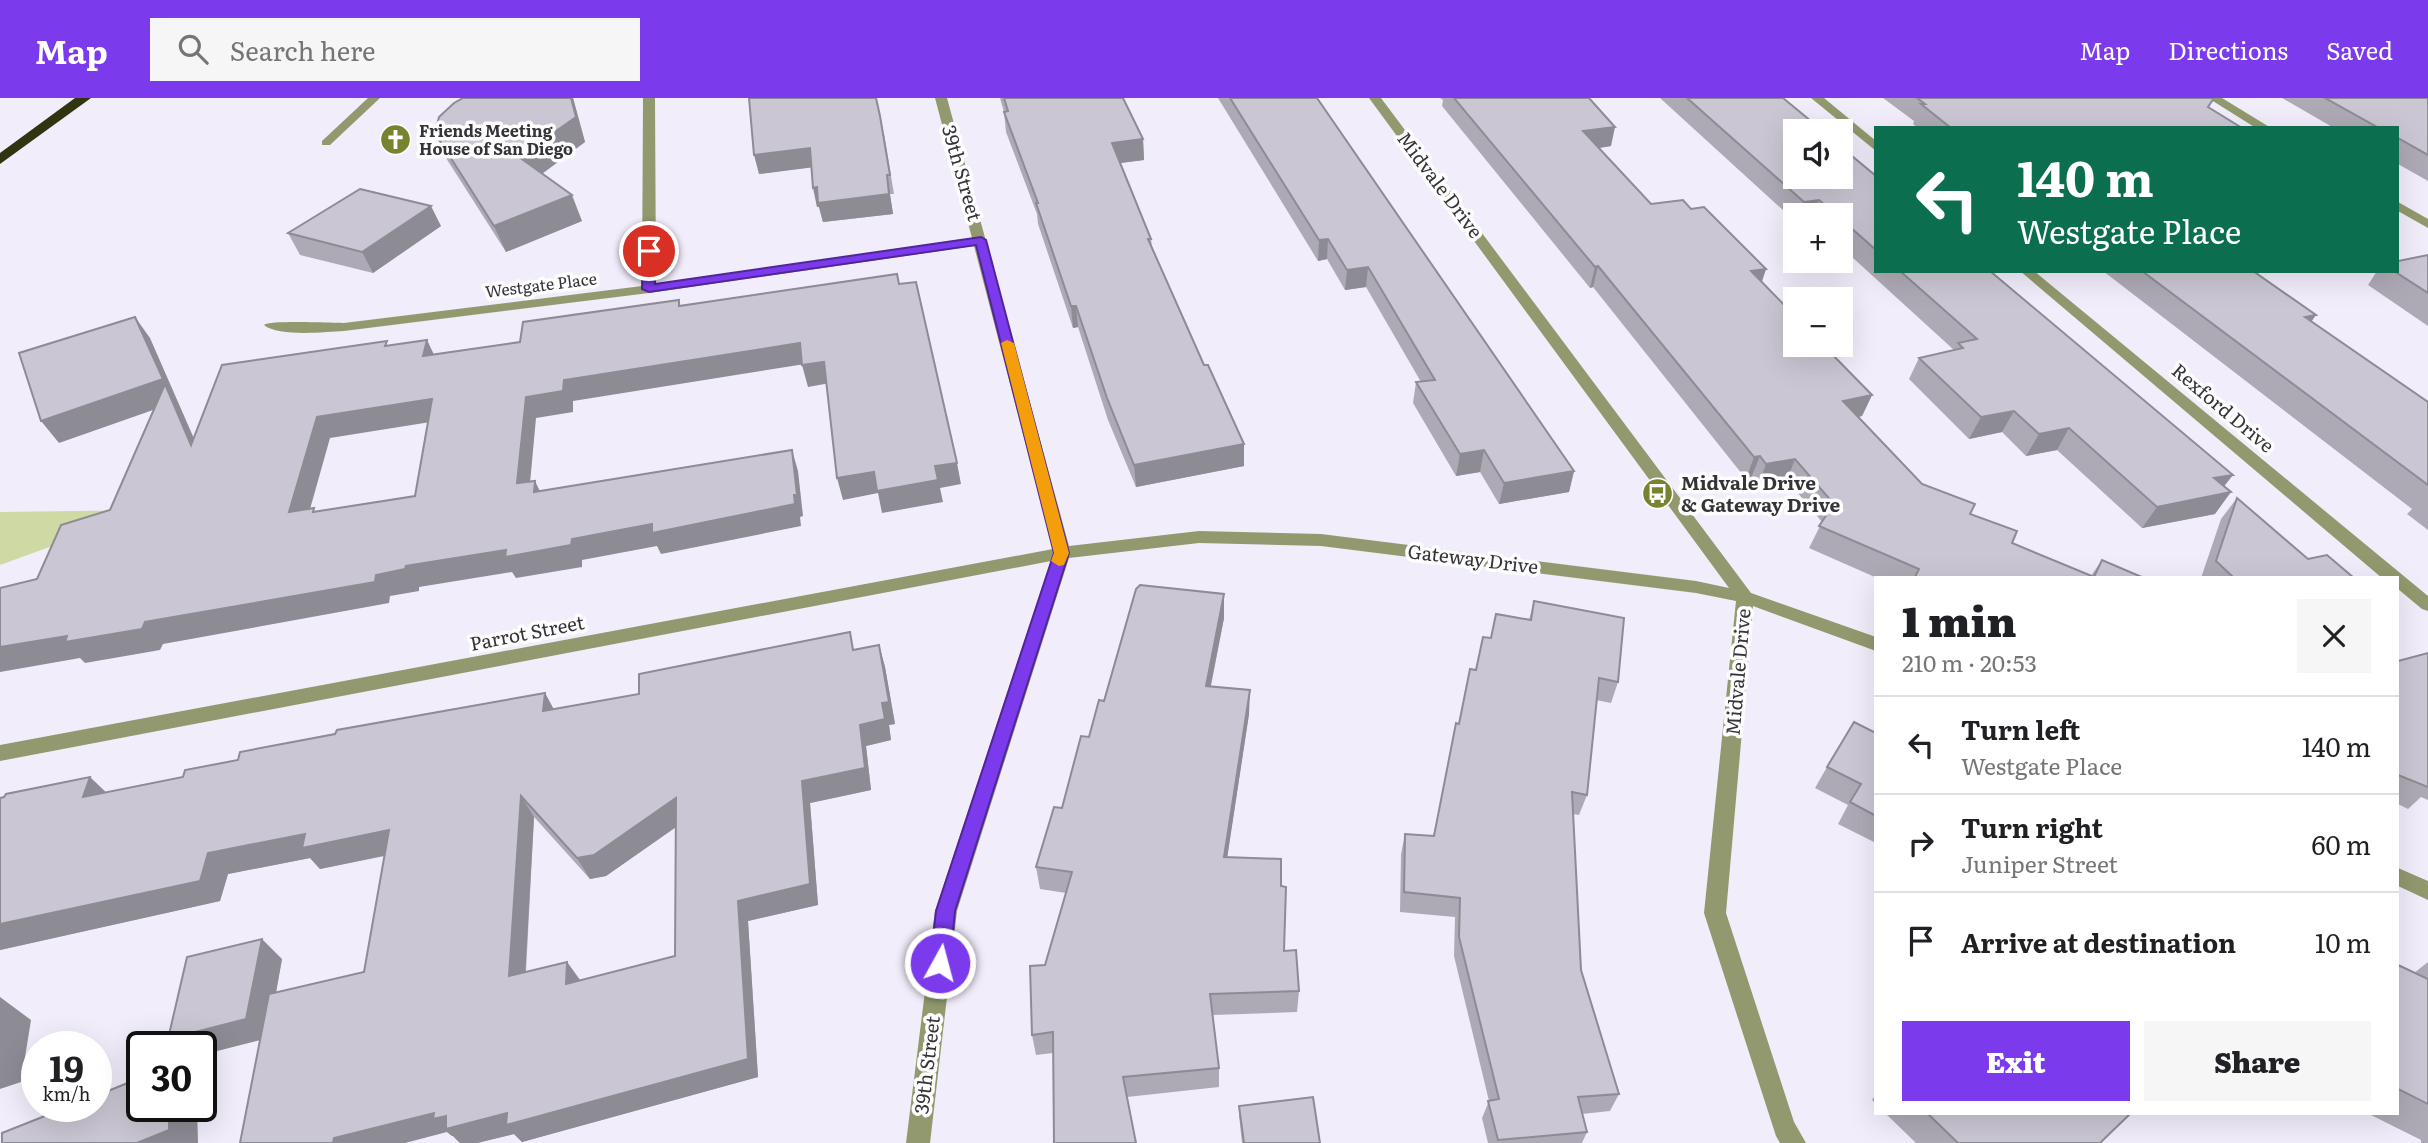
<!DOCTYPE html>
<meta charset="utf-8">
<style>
body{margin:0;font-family:Literata,serif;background:#f6f6f6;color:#202124;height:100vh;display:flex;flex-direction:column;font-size:26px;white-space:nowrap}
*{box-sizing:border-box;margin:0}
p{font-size:23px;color:#757577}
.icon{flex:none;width:38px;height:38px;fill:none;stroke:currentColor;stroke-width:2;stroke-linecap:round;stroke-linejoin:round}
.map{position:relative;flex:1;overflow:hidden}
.details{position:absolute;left:1874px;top:478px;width:525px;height:539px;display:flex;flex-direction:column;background:#fff;border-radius:0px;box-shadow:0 7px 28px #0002}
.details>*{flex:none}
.top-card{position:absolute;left:1874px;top:28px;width:525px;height:147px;border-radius:0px;box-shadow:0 7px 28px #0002;background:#0b6e4f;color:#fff;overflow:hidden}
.buttons{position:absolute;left:1783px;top:21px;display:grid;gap:14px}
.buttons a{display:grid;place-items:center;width:70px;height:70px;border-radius:0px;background:#fff;box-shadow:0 7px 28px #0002;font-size:35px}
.speed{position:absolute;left:21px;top:933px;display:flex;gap:14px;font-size:35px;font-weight:700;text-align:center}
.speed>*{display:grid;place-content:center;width:91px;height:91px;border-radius:50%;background:#fff;box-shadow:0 7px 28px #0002;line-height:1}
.speed small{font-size:18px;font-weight:400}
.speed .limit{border:4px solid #111;border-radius:10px;background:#fff;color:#111}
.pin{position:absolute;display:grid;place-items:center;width:60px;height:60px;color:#fff;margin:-30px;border:4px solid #fff;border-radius:50%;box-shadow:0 2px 7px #0007}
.me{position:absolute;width:77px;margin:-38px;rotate:7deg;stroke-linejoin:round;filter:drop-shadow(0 0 5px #0008)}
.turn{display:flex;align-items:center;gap:24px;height:147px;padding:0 28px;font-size:32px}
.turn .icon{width:91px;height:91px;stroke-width:2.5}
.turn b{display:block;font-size:49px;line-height:60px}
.round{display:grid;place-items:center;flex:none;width:74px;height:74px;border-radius:0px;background:#f6f6f6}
.overview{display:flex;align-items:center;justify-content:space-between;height:119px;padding:0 28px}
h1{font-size:42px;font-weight:800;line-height:52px}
.cta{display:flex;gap:14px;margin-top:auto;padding:14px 28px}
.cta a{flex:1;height:80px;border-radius:0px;background:#7c3aed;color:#fff;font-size:28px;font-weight:800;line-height:80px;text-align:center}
.cta a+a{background:#f6f6f6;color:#202124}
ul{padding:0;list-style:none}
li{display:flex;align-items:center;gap:21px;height:98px;padding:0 28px;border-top:2px solid #e0e0e0}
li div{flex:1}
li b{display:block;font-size:26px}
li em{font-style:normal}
header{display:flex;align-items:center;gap:42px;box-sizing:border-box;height:98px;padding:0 35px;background:#7c3aed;color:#fff}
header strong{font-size:33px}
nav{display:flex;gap:38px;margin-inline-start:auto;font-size:24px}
.search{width:490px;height:63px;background:#f6f6f6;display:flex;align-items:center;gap:18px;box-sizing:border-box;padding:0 24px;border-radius:0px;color:#757577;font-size:26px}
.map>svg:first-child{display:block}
</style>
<header>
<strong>Map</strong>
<div class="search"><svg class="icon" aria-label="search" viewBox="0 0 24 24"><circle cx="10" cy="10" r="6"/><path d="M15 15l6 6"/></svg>Search here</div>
<nav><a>Map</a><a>Directions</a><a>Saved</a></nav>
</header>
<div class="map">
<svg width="2428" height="1045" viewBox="0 0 2428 1045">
<rect width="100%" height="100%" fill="#f2edfb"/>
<!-- green -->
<polygon fill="#cfd9a3" points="151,412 0,467 0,414"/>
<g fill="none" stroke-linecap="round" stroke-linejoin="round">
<!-- minor -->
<g fill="#92996e" fill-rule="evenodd">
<polygon points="368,0 380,0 330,47 322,47 322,43"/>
<path d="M643,0H655L656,186L972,140L935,0H947L1069,448L1199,433L1321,436L1696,483L1729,490L1369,0H1381L1751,495L1876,539V553L1753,508L1726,815L1794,1024L1806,1045H1780L1776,1038L1704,815L1736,503L1696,495L1321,448L1199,445L1069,460L957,813L930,1045H906L935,813L1051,463L0,663V647L1053,451L974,148L649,195L344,233C325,234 278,239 264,227C270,222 330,225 344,225L642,188Z"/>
<polygon points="1811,0 1824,0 1876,43 1876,53"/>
<polygon points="2208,0 2222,0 2271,30 2256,30"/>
<polygon points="2398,104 2428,121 2428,130 2398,113"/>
<polygon points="2020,173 2034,173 2428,498 2428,513 2422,511 2398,491 2398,480 2382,480"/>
<polygon points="2398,770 2428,783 2428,802 2398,788"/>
</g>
<!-- highway -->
<polygon fill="#303411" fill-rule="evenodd" points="75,0 91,0 0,66 0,55"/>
</g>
<!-- wall -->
<g fill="#aeaab5" fill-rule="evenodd">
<polygon points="463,0 573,0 585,44 542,76 582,123 506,154 446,60 435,35"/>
<polygon points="1000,0 1123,0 1143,41 1144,62 1120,65 1151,141 1152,149 1204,267 1244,346 1244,368 1136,389 1108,322 1078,229 1073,230 1038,126 1037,116 1006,34 1004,14"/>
<polygon points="1218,0 1317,0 1574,373 1569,394 1499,406 1480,374 1456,378 1413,305 1416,284 1421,284 1366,189 1345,192 1327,161 1318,163"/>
<polygon points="1440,0 1589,0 1611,48 1599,50 1651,106 1691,111 1766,171 1762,184 1872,297 1862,318 1858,319 1922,386 1970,416 2012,445 2091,478 2102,462 2144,480 1877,480 1809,450 1822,424 1787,382 1758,388 1751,380 1746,381 1593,189 1590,190 1442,8 1443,2"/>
<polygon points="1660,0 1783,0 1876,78 1876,173 1990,173 2224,389 2215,416 2142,430 2057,352 2026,358 2002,334 1969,341 1909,281 1919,260 1954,252 1841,149 1841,117 1796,117 1796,124"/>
<polygon points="1883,0 2214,0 2209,9 2242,30 1918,30 1913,26 1914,23"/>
<polygon points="2282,0 2428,0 2428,83 2398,66 2398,30 2334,30"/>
<polygon points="884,36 894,96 890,96 893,116 823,124 819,109 817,109 811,69 759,76"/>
<polygon points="441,128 373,175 300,157 288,135"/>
<polygon points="2428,157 2428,228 2368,187 2377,173 2398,173"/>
<polygon points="2103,173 2209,173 2316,217 2311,223 2428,304 2428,432 2407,416 2412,411"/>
<polygon points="2237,400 2308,461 2354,480 2201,480 2221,421"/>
<polygon points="1534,503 1618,584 1611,605 1596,602 1587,697 1579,717 1573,716 1581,872 1619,996 1610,1013 1582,1016 1587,1034 1582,1045 1488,1045 1482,1020 1489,1003 1454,858 1455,819 1400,814 1401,756 1405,736 1433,738 1459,626 1476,572 1490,540 1529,522"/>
<polygon points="1224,520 1211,588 1249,616 1227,759 1281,788 1284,853 1299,893 1297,914 1213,917 1219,970 1219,989 1127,999 1053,955 1036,957 1032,937 1045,867 1066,795 1040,791 1036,769 1062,710 1089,639"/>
<path d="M879,547L885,569L895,626L889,627L891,642L866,648L871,692L810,705L818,807L748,823L758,979L522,1044L514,1036L477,1045H460L453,1038H452L447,1034L260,942L201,957V948H178L168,941L282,861L276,894L364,874L385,758L320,771L310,760L228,776L220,803L0,852V700L106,694L183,679L238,662L545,595L553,611L639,596ZM534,719L590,781L606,778L676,729L675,858L581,883L567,864L526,874Z"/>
<polygon points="2428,555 2428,702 2421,699 2408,711 2398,706 2398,563"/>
<polygon points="1876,635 1876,745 1838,726 1848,707 1815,690 1827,669"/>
<polygon points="2428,864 2428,1045 2421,1045 2421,1042 2367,1015 2398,1015 2398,867 2414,875"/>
<polygon points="1876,996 1876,1006 1872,1002"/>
<polygon points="1239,1008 1320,1045 1242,1045 1239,1017"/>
<polygon points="1885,1015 2131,1015 2100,1045 1916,1045"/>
</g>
<!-- shaded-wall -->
<g fill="#8d8b94">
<polygon points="571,0 573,0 585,44 529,85 519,59"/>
<polygon points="1615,29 1611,48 1579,53 1583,33"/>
<polygon points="1143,41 1144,62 1113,66 1112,45"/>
<polygon points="810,50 815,69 759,76 754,57"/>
<polygon points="887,77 893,116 823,124 819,109 817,109 813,90"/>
<polygon points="572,97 582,123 506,154 494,128"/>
<polygon points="1819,102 1814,117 1799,117 1804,104"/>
<polygon points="431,108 441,128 373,175 362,154"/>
<polygon points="1328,141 1327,161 1318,163 1319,142"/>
<polygon points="1598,168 1593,189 1590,190 1595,169"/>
<polygon points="1368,169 1366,189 1345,192 1347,172"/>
<polygon points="1766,171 1759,191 1751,173"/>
<polygon points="1071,208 1076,208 1078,229 1073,230"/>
<polygon points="2316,217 2301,238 2305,219"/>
<polygon points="135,219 150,240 206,368 191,347 173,305 59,345 41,323"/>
<polygon points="427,242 437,263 423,258"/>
<polygon points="800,245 805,266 573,303 573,314 536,320 528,407 517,385 526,299 564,282"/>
<polygon points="824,264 830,285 808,289 802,267"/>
<polygon points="1872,297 1862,318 1834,324 1843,303"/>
<polygon points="432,301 443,322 330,340 303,436 289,414 317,319"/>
<polygon points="2014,313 2002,334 1969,341 1981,319"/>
<polygon points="2069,330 2057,352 2026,358 2039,336"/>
<polygon points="1244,346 1244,368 1136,389 1134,367"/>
<polygon points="792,352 798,373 803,418 800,419 801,428 661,456 657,448 582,462 582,469 516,480 512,474 419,489 419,493 390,498 389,505 163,546 160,552 85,565 80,560 0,574 0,549 145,524 376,477 406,468 572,441"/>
<polygon points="1484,352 1480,374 1456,378 1460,356"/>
<polygon points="1760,358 1751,380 1746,381 1754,359"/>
<polygon points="1795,361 1787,382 1758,388 1766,366"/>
<polygon points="957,365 961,386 940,390 943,404 882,415 878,395 843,402 837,380 874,374 935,368"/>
<polygon points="1574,373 1569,394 1499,406 1504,385"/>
<polygon points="2233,377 2218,396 2231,394 2215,416 2142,430 2157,409 2214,380"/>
<polygon points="535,383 545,404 534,394"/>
<polygon points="1224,496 1224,520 1206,611 1206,588"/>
<polygon points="879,547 885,569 895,626 889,627 891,642 866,648 871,692 810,705 818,807 748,823 758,979 522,1044 514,1036 477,1045 460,1045 453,1038 452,1038 447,1034 405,1045 333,1045 334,1040 434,1015 446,1018 507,1015 738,803 802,683 882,605"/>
<polygon points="1250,592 1249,616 1224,781 1224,759"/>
<polygon points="545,595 557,617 543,613"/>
<polygon points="90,679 112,700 83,699"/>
<polygon points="521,698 534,719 524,897 509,878"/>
<polygon points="676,700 686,722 606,778 590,781 577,760"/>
<polygon points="389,732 406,753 320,771 310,760 228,776 220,803 0,852 0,826 208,755 305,736"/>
<polygon points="262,841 282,861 268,940 201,957 201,948 178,948 168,941"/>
<polygon points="567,864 581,884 566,886"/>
<polygon points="0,899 31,922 21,984 0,991"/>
<polygon points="169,1008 197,1008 198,1045 137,1045"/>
</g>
<!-- building -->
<g fill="#cac6d3" stroke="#8d8b94" stroke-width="2" fill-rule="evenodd">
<polygon points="463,0 571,0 576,19 519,59 572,97 494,128 435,35 439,19 454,5"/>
<polygon points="749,0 876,0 880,18 890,77 887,77 889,96 818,105 817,89 813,90 810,50 754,57"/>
<polygon points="1004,0 1123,0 1143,41 1112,45 1151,141 1148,141 1204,267 1208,267 1244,346 1134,367 1107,300 1076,208 1071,208 1036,105 1038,105 1004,14 1008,13"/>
<polygon points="1230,0 1317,0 1574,373 1504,385 1484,352 1460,356 1416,284 1435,282 1368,169 1347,172 1328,141 1319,142"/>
<polygon points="1454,0 1589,0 1615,29 1583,33 1651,106 1683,102 1691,111 1704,109 1766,171 1751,173 1796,219 1796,247 1823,247 1872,297 1843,303 1922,386 1975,406 1970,416 2017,433 2012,445 2094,479 2102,462 2144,480 1917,480 1915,479 1919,471 1819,428 1834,406 1795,361 1766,366 1760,358 1754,359 1598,168 1595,169"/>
<polygon points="1687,0 1783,0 1823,33 1796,33 1796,79 1841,79 1841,49 1876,78 1876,152 1841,121 1841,117 1837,117 1819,102 1804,104"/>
<polygon points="1917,0 2214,0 2208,9 2242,30 1951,30 1921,6 1925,6"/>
<polygon points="2325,0 2428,0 2428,57 2398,40 2398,30 2379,30"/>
<polygon points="360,91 431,108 362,154 288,135"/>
<polygon points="2428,157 2428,195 2394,173 2398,173 2398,163"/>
<polygon points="1900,173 1990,173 2233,377 2214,380 2231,394 2157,409 2069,330 2039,336 2014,313 1981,319 1919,260 1963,250 1958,245 1977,241"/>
<polygon points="2142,173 2253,173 2316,217 2305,219 2428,304 2428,387"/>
<path d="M897,176L899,186L916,184L957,365L935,368L938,382L877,393L874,374L837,380L824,264L802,267L800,245L564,282L563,293L526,299L517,385L535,383L534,394L792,352L797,397H794L795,406L652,435V426L572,441L571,447L505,459L506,452L406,468L405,471L376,477L375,484L145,524L142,531L65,544L67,538L0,549V490L37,481L61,427L110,412L165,286L191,347L222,267L387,243L385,248L427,242L423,258L520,244L523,224L679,202V208ZM432,301L415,398L313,414L314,410L289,414L317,319Z"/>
<polygon points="135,219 163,281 41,323 19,255"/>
<polygon points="2237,400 2308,461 2327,457 2354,480 2234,480 2216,463"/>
<polygon points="1140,487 1224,496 1206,588 1250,592 1224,759 1281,761 1281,788 1286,789 1284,853 1296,852 1299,893 1210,896 1219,970 1123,979 1136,1045 1054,1045 1053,934 1032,937 1030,868 1045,867 1072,774 1036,769 1054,709 1062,710 1081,638 1089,639 1099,602 1104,603 1136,491"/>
<polygon points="1534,503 1624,520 1618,584 1599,580 1587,697 1572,694 1581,872 1619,996 1578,999 1587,1034 1498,1042 1488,1003 1499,1001 1459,839 1460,800 1404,794 1405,736 1434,738 1456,625 1459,626 1470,571 1476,572 1483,539 1491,540 1496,516 1531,522"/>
<path d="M850,534L853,552L879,547L889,604L882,605L885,621L860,627L865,670L802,683L810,786L738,803L748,961L506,1027L507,1015L446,1031V1018L433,1021L434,1015L334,1040L333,1045H240L269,896L364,874L389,732L302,750L305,736L208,755L200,783L0,826V700L4,699L6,696L90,679L83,699L183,679L185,672L238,662L240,654L335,636L337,632L545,595L543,613L639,596V576ZM521,698L577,760L594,757L676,700L675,858L566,886L567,864L509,878Z"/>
<polygon points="2428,555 2428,689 2398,677 2398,563"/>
<polygon points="1854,624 1876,635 1876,718 1850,704 1861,686 1827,669"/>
<polygon points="262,841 246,921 168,941 187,859"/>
<polygon points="2398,867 2428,881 2428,1006 2398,991"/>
<polygon points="142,979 142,1008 169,1008 169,1032 137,1045 2,1045 2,1035 70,1008 96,1008 96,998"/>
<polygon points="1313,999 1320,1045 1244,1045 1239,1008"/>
<polygon points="1927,1015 2131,1015 2100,1045 1958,1045"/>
</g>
<!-- route -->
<polygon fill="#7c3aed" stroke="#51269a" stroke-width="2" points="981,139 986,142 1069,455 955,813 950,865 947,871 940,874 933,871 930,865 936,813 1054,455 976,147 649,194 642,191 643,153 649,149 654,153 655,186"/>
<!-- slow -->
<polygon fill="#f59e0b" points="1007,242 1014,245 1069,455 1064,467 1059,468 1051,463 1054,455 1001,245"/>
<!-- icons -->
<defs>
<symbol id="church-disc" viewBox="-11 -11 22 22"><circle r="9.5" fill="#78822f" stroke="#fdfdfd"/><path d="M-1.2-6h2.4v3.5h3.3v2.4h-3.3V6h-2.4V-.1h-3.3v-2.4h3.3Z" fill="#fff"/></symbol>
<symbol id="bus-disc" viewBox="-11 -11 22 22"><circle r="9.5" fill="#78822f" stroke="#fdfdfd"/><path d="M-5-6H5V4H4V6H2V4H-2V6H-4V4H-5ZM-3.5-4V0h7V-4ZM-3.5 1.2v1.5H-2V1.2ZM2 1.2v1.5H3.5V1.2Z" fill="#fff"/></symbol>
</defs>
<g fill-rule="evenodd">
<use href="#church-disc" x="378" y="24" width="35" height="35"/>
<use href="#bus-disc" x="1640" y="378" width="35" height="35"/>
</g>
<g text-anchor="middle" stroke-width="7" stroke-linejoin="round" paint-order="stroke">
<!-- far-poi labels -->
<g font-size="16" font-weight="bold" fill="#353338" stroke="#fdfdfd" text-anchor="start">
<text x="419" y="39">Friends Meeting<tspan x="419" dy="18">House of San Diego</tspan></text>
</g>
<!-- far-street labels -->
<g font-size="16" fill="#353338" stroke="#fdfdfd">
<text transform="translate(541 187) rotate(-7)" y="6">Westgate Place</text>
</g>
<!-- street labels -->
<g font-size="19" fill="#353338" stroke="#fdfdfd">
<text transform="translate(962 75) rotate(74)" y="7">39th Street</text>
<text transform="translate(1440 87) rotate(53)" y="7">Midvale Drive</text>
<text transform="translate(2223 310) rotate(40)" y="7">Rexford Drive</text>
<text transform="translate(1473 461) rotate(7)" y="7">Gateway Drive</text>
<text transform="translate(527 535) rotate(-11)" y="7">Parrot Street</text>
<text transform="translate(1738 574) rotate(-85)" y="7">Midvale Drive</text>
<text transform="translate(927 967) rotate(-83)" y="7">39th Street</text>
</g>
<!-- poi labels -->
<g font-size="19" font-weight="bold" fill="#353338" stroke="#fdfdfd" text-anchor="start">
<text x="1681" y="392">Midvale Drive<tspan x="1681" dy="22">&amp; Gateway Drive</tspan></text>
</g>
</g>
</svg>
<div class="buttons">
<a><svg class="icon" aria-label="sound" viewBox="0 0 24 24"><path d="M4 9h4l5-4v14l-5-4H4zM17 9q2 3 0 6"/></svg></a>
<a>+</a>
<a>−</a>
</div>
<div class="speed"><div>19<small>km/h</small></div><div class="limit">30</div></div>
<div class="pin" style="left:649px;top:153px;background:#d93025"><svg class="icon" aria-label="arrive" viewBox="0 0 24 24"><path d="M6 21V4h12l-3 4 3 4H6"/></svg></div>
<svg class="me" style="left:940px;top:865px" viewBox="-20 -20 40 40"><circle r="17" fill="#7c3aed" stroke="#fff" stroke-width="3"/><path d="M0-11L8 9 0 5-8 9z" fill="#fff"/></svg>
<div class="top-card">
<div class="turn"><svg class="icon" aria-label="left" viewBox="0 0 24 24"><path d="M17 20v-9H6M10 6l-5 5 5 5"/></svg><div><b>140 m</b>Westgate Place</div></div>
</div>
<section class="details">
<div class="overview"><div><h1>1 min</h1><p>210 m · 20:53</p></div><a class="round"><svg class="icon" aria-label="close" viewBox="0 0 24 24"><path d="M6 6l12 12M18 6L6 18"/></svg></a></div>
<ul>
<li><svg class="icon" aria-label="left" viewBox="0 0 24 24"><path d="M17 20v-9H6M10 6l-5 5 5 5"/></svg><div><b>Turn left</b><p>Westgate Place</p></div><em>140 m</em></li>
<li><svg class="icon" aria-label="right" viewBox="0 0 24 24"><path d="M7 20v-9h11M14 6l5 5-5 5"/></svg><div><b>Turn right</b><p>Juniper Street</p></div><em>60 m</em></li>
<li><svg class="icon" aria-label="arrive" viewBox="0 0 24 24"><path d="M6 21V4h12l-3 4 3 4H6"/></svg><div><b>Arrive at destination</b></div><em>10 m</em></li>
</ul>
<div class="cta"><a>Exit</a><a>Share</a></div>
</section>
</div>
